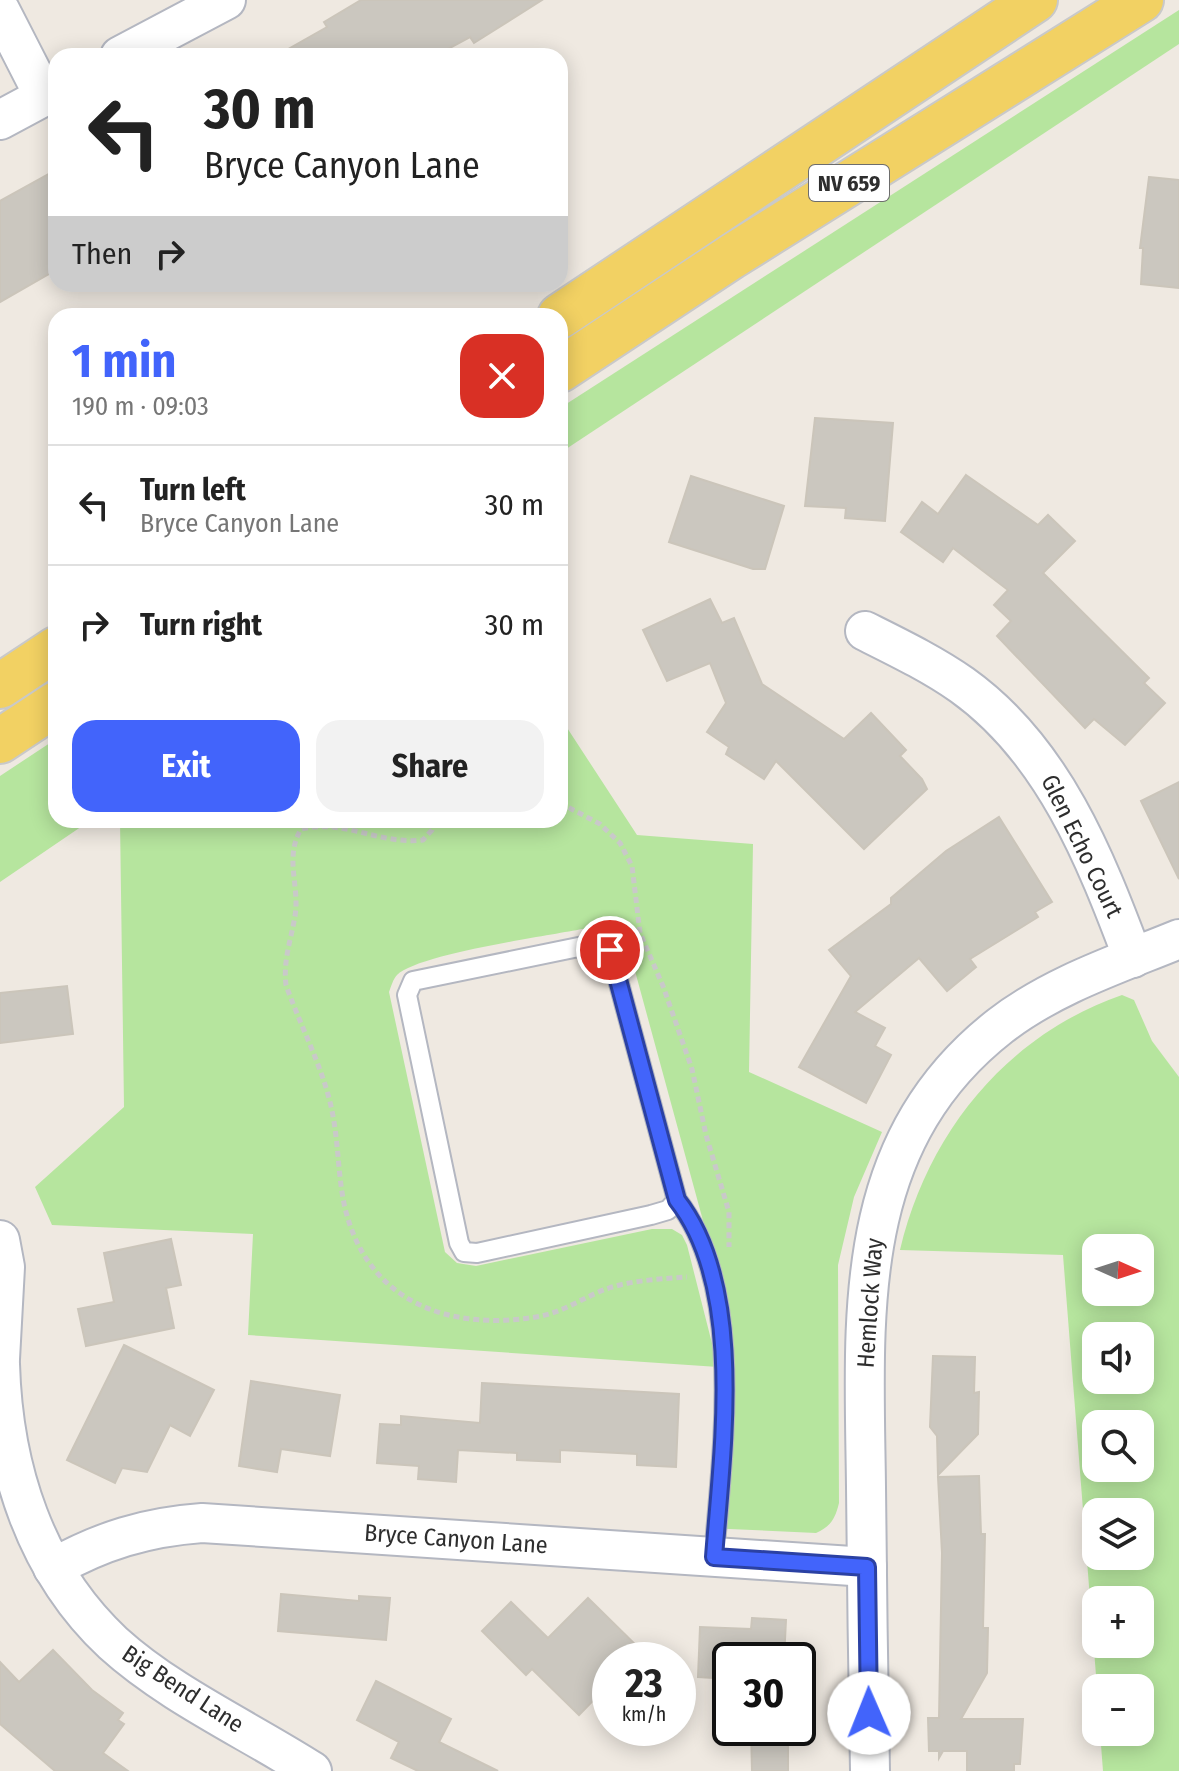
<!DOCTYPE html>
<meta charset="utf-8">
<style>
body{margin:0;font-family:"Fira Sans Condensed",sans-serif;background:#f2f2f2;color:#222;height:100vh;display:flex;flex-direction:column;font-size:30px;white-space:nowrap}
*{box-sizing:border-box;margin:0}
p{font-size:26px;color:#767676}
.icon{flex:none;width:44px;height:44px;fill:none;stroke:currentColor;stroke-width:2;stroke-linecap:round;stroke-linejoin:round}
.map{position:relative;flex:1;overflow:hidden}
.details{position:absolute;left:48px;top:308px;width:520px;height:520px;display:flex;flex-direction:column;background:#fff;border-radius:24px;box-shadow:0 4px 20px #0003}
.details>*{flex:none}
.hud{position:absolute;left:48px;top:48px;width:520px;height:244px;border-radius:24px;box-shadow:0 4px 20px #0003;background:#fff;color:#222;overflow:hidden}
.needle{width:52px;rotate:93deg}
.buttons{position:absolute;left:1082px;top:1234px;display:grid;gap:16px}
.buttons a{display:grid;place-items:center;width:72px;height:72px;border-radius:16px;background:#fff;box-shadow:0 4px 20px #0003;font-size:40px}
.speed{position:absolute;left:592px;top:1642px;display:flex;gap:16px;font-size:40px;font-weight:700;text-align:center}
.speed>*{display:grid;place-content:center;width:104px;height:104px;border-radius:50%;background:#fff;box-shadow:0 4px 20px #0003;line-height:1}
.speed small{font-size:20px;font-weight:400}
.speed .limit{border:4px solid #111;border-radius:12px;background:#fff;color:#111}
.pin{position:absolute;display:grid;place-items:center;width:68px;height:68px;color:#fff;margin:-34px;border:4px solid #fff;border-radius:50%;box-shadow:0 2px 8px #0007}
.me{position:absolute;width:88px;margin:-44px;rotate:359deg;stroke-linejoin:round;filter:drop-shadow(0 0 6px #0008)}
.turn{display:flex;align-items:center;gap:28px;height:168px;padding:0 24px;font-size:36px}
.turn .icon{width:104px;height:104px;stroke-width:2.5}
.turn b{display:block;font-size:56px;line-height:68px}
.then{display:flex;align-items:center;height:76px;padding:0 24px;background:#0003;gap:16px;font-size:30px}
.round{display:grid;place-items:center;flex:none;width:84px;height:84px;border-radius:24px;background:#f2f2f2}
.head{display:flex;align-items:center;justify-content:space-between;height:136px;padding:0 24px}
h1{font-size:48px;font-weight:700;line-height:60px;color:#4264fb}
.button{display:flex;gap:16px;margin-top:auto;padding:16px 24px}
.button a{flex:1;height:92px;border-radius:24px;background:#4264fb;color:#fff;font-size:32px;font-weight:700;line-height:92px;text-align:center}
.button a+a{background:#f2f2f2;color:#222}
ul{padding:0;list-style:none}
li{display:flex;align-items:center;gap:24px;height:120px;padding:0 24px;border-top:2px solid #e0e0e0}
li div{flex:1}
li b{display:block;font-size:30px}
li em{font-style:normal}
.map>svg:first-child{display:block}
</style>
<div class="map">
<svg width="1179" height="1771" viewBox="0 0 1179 1771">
<rect width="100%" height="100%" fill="#efe9e1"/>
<!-- green -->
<g fill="#b6e59e" fill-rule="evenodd">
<polygon points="1179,10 1179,44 560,453 560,408"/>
<path d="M560,717L637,835L753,844L749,1072L882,1132L854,1197L838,1265L839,1503C835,1519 831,1526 816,1533L707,1528L718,1367L248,1335L253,1234L52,1225L35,1187L124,1107L120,820H560ZM582,929C616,929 620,928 632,960L708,1239L724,1281L734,1366L718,1367L687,1245L682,1235L672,1229H652L476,1266L457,1263L445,1252L389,992C391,987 393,979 397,975C418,954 547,936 582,929Z"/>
<polygon points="56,739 56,820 91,820 0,882 0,776"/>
<path d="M1122,995L1134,1000L1152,1041L1179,1077V1771H1103L1100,1732H1140V1688H1097L1063,1255L900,1250C928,1132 1007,1035 1122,995ZM1096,1248H1140V1292H1096ZM1096,1336H1140V1380H1096ZM1096,1424H1140V1468H1096ZM1140,1512V1556H1096V1512ZM1096,1600H1140V1644H1096Z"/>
</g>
<!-- building -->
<g fill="#cbc7bf" stroke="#cbc5ba" stroke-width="2">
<polygon points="361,0 542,0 474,43 470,37 435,56 276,56 327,27 324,22"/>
<polygon points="56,170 56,270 0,302 0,201"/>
<polygon points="1149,177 1179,180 1179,288 1141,284 1143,248 1140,248"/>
<polygon points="815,418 893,423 885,521 845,518 846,508 805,506"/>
<polygon points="966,475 1038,525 1048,515 1075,541 1043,573 1149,678 1144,683 1165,703 1125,745 1094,719 1085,728 997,636 1011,621 994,605 1008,590 953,548 943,562 901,532 922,502 938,514"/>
<polygon points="691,476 784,506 765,569 753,569 669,542"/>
<polygon points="710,599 722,623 734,618 762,684 844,739 871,713 906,750 900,756 922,779 927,789 864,849 776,761 764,779 726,754 729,747 707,732 726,703 710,663 667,681 643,630"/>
<polygon points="1179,782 1179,879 1141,801"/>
<polygon points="999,817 1052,902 1035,912 1038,917 970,959 976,967 947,991 919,958 855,1012 885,1028 875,1046 891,1055 866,1103 799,1067 851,976 829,950 891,904 891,898 946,851"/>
<polygon points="67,986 73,1034 0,1043 0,993"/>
<polygon points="171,1239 181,1285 166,1288 174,1328 86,1346 78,1309 114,1302 104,1253"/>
<polygon points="124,1345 214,1390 190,1436 170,1425 147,1472 122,1468 115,1483 67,1460"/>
<polygon points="933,1356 975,1357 974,1393 979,1392 978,1434 938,1475 937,1436 930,1427"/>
<polygon points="251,1381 340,1395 330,1456 281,1449 277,1472 239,1466"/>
<polygon points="482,1383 679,1394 676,1467 637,1465 637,1454 560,1450 560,1462 517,1460 517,1453 458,1450 456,1482 418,1479 419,1466 377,1463 380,1424 401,1425 401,1416 480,1423"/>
<polygon points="979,1476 981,1534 985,1534 983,1628 988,1628 987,1673 961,1719 1023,1719 1020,1764 1014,1764 1014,1771 967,1771 967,1751 943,1751 939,1758 939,1751 929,1751 928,1718 939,1718 942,1553 938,1477"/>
<polygon points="281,1594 359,1601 359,1596 390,1598 386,1640 278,1631"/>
<polygon points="588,1598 651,1660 610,1660 610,1683 579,1715 532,1669 526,1675 482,1631 511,1602 548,1638"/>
<polygon points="752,1618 786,1620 784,1660 730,1660 730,1679 698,1677 700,1627 751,1629"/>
<polygon points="53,1650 92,1690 123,1713 118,1720 124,1724 103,1753 128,1771 55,1771 0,1724 0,1662 19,1682"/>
<polygon points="376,1681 451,1719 439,1742 498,1771 418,1771 391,1758 399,1742 357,1720"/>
<polygon points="751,1728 788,1728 788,1771 752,1771"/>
</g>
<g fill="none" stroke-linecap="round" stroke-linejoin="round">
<defs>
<path id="lane" d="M677,1200L668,1210L651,1215L477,1253L464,1252L459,1243L407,995L413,981L598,943L610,950L677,1200C746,1289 722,1452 714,1557"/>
<g id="street">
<polyline points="0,10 44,96"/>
<polyline points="120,56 226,0"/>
<polyline points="0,120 56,90"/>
<path d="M865,631C899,648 932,664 962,685C1053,750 1095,857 1133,958"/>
<polyline points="0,1240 5,1267 0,1359"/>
<path d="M0,1364C3,1468 35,1570 113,1643C169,1694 248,1730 312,1771"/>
<path d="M53,1568C101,1541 146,1527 202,1523L867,1567"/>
<path d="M870,1771C868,1676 867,1582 866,1487C864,1316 849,1144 1000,1026C1053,985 1118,964 1179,939"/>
</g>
<g id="primary">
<polyline points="560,316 1035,0"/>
<polyline points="560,370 731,257 1141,0"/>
<polyline points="0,686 56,649"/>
<polyline points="0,741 56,704"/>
</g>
</defs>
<!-- lane casing -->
<use href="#lane" stroke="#b4b7c1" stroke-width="22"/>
<!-- street casing -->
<use href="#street" stroke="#b4b7c1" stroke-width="42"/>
<!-- primary casing -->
<use href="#primary" stroke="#c9c9c9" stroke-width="48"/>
<!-- path -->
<g stroke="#c9c9c9" stroke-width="5" stroke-dasharray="6 4" stroke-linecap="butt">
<polyline points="560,803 600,824 620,843 632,866 640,933 663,986 692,1069 706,1135 729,1212 729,1247"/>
<path d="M433,820L432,830L423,840C379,845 346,819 301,829C284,858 300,886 295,916C291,940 283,960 286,985C301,1028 325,1071 333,1116C339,1148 338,1181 346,1212C370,1303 450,1331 536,1317C563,1313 585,1296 609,1288C634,1280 661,1279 687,1277"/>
</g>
<!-- lane -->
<use href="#lane" stroke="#fff" stroke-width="18"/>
<!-- street -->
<use href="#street" stroke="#fff" stroke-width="38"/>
<!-- primary -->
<use href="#primary" stroke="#f2d163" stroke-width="44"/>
</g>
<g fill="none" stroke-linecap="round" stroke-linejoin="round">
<defs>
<path id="route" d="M610,950L677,1200C746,1288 722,1452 714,1557L867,1567L869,1713"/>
</defs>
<!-- route casing -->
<use href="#route" stroke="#2b41a3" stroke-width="20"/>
<!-- route -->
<use href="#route" stroke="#4264fb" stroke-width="14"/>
</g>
<g text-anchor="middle" stroke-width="6" stroke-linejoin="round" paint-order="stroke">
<!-- shield labels -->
<rect fill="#fff" stroke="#6d6d6d" stroke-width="2" x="809" y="165" width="80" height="36" rx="6"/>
<g font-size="22" font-weight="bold" fill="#2e2e2e">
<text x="849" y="191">NV 659</text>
</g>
<!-- street labels -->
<g font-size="24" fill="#2e2e2e" stroke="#fff">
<text transform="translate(1082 846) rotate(64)" y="8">Glen Echo Court</text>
<text transform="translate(870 1303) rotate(-86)" y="8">Hemlock Way</text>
<text transform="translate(456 1539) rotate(4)" y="8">Bryce Canyon Lane</text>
<text transform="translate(183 1689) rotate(33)" y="8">Big Bend Lane</text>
</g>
</g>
</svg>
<div class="buttons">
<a><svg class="needle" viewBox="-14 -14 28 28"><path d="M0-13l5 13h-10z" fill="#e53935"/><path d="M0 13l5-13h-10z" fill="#767676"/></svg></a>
<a><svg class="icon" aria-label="sound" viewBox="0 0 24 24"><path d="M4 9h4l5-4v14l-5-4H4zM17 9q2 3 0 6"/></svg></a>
<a><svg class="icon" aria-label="search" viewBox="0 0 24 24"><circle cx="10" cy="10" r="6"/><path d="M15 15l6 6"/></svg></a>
<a><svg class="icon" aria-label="layers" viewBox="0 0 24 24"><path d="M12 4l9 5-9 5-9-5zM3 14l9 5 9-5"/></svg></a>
<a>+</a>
<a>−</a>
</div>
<div class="speed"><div>23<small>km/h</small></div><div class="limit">30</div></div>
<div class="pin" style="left:610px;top:950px;background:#d93025"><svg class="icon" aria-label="arrive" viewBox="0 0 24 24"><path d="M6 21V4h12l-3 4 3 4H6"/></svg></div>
<svg class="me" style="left:869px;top:1713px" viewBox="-20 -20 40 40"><circle r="19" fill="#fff"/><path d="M0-13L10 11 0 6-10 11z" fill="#4264fb"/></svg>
<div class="hud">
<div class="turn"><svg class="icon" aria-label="left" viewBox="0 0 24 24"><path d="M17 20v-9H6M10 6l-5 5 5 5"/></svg><div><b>30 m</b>Bryce Canyon Lane</div></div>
<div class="then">Then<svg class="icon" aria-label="right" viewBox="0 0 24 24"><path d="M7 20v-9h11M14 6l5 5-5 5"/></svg></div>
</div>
<section class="details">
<div class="head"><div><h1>1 min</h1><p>190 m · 09:03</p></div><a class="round" style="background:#d93025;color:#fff"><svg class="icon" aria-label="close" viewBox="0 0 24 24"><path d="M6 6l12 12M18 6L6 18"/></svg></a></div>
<ul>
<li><svg class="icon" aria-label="left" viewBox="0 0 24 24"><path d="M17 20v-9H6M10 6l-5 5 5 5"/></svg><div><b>Turn left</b><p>Bryce Canyon Lane</p></div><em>30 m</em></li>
<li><svg class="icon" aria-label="right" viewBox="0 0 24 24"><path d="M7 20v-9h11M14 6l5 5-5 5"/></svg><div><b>Turn right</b></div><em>30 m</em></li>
</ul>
<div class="button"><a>Exit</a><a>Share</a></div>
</section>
</div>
